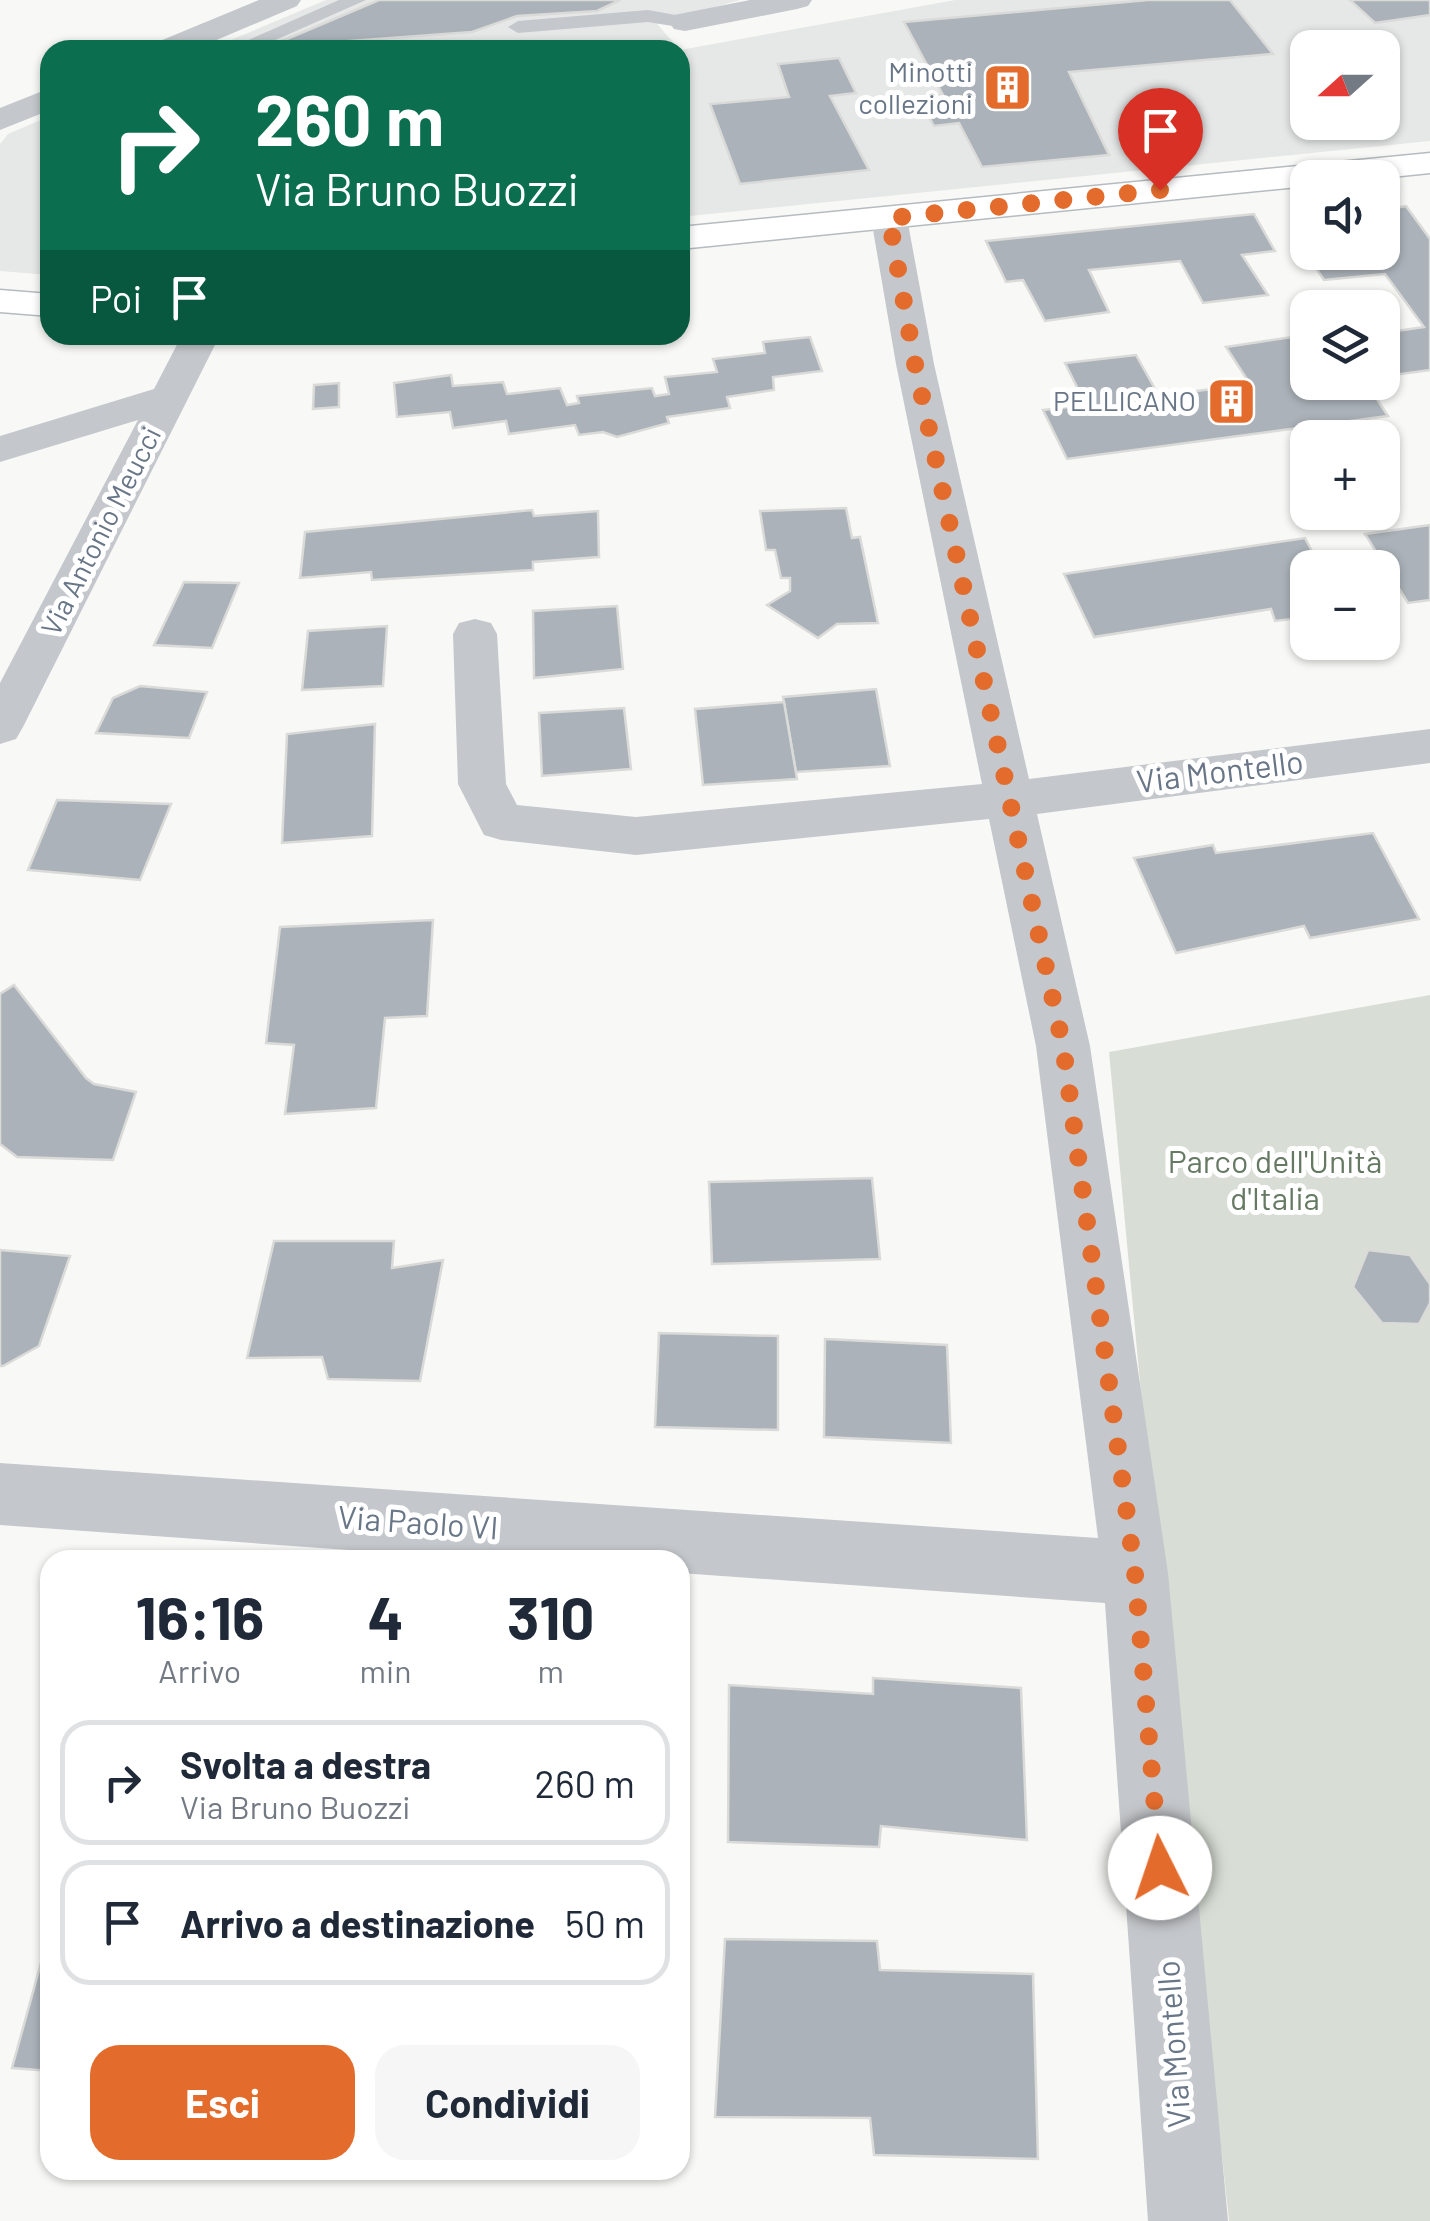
<!DOCTYPE html>
<html lang="it">
<meta charset="utf-8">
<style>
body{margin:0;font-family:Barlow,sans-serif;background:#f6f6f7;color:#1f2937;height:100vh;display:flex;flex-direction:column;font-size:38px;white-space:nowrap}
*{box-sizing:border-box;margin:0}
p{font-size:32px;color:#747a83}
.icon{flex:none;width:55px;height:55px;fill:none;stroke:currentColor;stroke-width:2;stroke-linecap:round;stroke-linejoin:round}
.map{position:relative;flex:1;overflow:hidden}
.sheet{position:absolute;left:40px;top:1550px;width:650px;height:630px;display:flex;flex-direction:column;background:#fff;border-radius:30px;box-shadow:0 2px 8px #0004}
.sheet>*{flex:none}
.guide{position:absolute;left:40px;top:40px;width:650px;height:305px;border-radius:30px;box-shadow:0 2px 8px #0004;background:#0b6e4f;color:#fff;overflow:hidden}
.needle{width:65px;rotate:249deg}
.fabs{position:absolute;left:1290px;top:30px;display:grid;gap:20px}
.fabs a{display:grid;place-items:center;width:110px;height:110px;border-radius:20px;background:#fff;box-shadow:0 2px 8px #0004;font-size:50px}
.pin{position:absolute;display:grid;place-items:center;width:85px;height:85px;color:#fff;margin:-102px -42px;border-radius:50% 50% 50% 0;rotate:-45deg;box-shadow:0 0 10px #0007}
.pin .icon{rotate:45deg}
.me{position:absolute;width:110px;margin:-55px;rotate:356deg;stroke-linejoin:round;filter:drop-shadow(0 0 8px #0008)}
.turn{display:flex;align-items:center;gap:35px;height:210px;padding:0 50px;font-size:45px}
.turn .icon{width:130px;height:130px;stroke-width:2.5}
.turn b{display:block;font-size:70px;line-height:85px}
.then{display:flex;align-items:center;height:95px;padding:0 50px;background:#0003;gap:20px;font-size:38px}
.eta{display:flex;justify-content:space-evenly;align-items:center;height:170px;text-align:center}
.eta b{font-size:60px;font-weight:700;line-height:70px}
.action{display:flex;gap:20px;margin-top:auto;padding:20px 50px}
.action a{flex:1;height:115px;border-radius:30px;background:#e36b2c;color:#fff;font-size:40px;font-weight:700;line-height:115px;text-align:center}
.action a+a{background:#f6f6f7;color:#1f2937}
ul{padding:0;list-style:none}
li{display:flex;align-items:center;gap:30px;height:125px;margin:0 20px 15px;padding:0 30px;border:5px solid #e0e1e3;border-radius:30px}
li div{flex:1}
li b{display:block;font-size:38px}
li em{font-style:normal}
.map>svg:first-child{display:block}
</style>
<div class="map">
<svg width="1430" height="2221" viewBox="0 0 1430 2221">
<rect width="100%" height="100%" fill="#f8f9f6"/>
<!-- built -->
<g fill="#e6e8e7" fill-rule="evenodd">
<polygon points="326,0 740,0 657,24 680,50 207,50"/>
<path d="M955,0H1430V141L680,217V50ZM1308,48H1382V122H1308Z"/>
<polygon points="50,116 50,275 0,271 0,144 8,134"/>
</g>
<!-- green -->
<polygon fill="#d8ded5" points="1430,995 1430,2221 1229,2221 1148,1468 1109,1052"/>
<!-- building -->
<g fill="#abb2b9" stroke="#dadbd8" stroke-width="2.5">
<polygon points="379,0 620,0 597,11 517,16 472,32 268,47"/>
<polygon points="1148,0 1230,0 1273,54 1069,72 1109,155 982,167 959,123 934,126 918,97 943,95 904,22"/>
<polygon points="1350,0 1430,0 1430,15 1375,23"/>
<polygon points="839,58 856,93 830,96 869,170 740,184 710,104 789,97 778,64"/>
<polygon points="1406,206 1430,239 1430,370 1387,376 1382,369 1382,333 1424,327 1385,274 1324,280 1299,243 1308,242 1308,252 1382,252 1382,210"/>
<polygon points="1254,214 1275,251 1242,255 1268,295 1203,303 1180,261 1089,270 1109,312 1045,321 1023,280 1006,282 986,241"/>
<polygon points="810,337 822,371 773,377 774,390 727,397 730,408 667,417 669,423 617,437 603,432 579,435 575,425 509,434 506,421 453,428 450,412 397,417 394,383 451,375 453,386 503,382 507,394 560,388 567,405 579,403 577,396 652,388 655,396 669,394 665,377 717,372 713,359 765,353 763,342"/>
<polygon points="1292,337 1308,360 1308,382 1366,382 1388,416 1067,459 1043,410 1086,405 1065,363 1136,355 1159,396 1250,384 1226,347"/>
<polygon points="339,383 339,407 313,409 314,385"/>
<polygon points="846,508 852,538 860,537 878,623 837,624 818,638 767,605 790,591 790,578 781,578 775,550 766,550 760,511"/>
<polygon points="532,510 534,516 598,511 599,557 533,562 533,570 372,580 371,572 300,578 305,532"/>
<polygon points="1430,525 1430,600 1408,603 1365,534"/>
<polygon points="1305,538 1321,568 1308,568 1308,617 1275,621 1271,609 1094,637 1064,574"/>
<polygon points="184,582 239,583 212,648 154,645"/>
<polygon points="617,606 623,669 534,678 533,611"/>
<polygon points="387,626 383,686 302,690 308,631"/>
<polygon points="140,686 207,692 189,738 96,733 113,698"/>
<polygon points="876,689 890,766 796,772 783,697"/>
<polygon points="784,702 797,779 703,785 695,709"/>
<polygon points="624,708 631,769 542,776 539,713"/>
<polygon points="375,724 372,836 282,843 287,734"/>
<polygon points="57,800 171,804 140,880 28,870"/>
<polygon points="1373,833 1419,919 1310,938 1304,926 1176,953 1134,858 1213,845 1216,853"/>
<polygon points="433,920 427,1016 385,1018 376,1108 285,1114 294,1045 266,1043 280,927"/>
<polygon points="14,985 86,1078 94,1084 136,1092 113,1160 17,1157 0,1144 0,994"/>
<polygon points="872,1178 880,1259 712,1264 709,1182"/>
<polygon points="274,1241 394,1241 392,1268 443,1260 420,1381 328,1379 322,1357 247,1358"/>
<polygon points="0,1250 70,1256 39,1346 3,1366 0,1366"/>
<polygon points="1368,1250 1410,1255 1430,1284 1430,1303 1419,1324 1382,1323 1353,1287"/>
<polygon points="659,1333 778,1336 778,1430 655,1427"/>
<polygon points="825,1339 947,1345 951,1443 824,1437"/>
<polygon points="873,1678 1021,1688 1027,1840 881,1826 879,1847 728,1842 729,1685 873,1694"/>
<polygon points="50,1930 50,2071 12,2068"/>
<polygon points="725,1939 877,1941 880,1970 1033,1974 1038,2159 874,2155 870,2118 715,2117"/>
</g>
<g fill="none" stroke-linecap="round" stroke-linejoin="round">
<defs>
<g id="secondary">
<polygon points="1430,153 1430,173 1382,178 1308,178 1308,186 680,249 680,227"/>
<polygon points="0,290 50,294 50,316 0,312"/>
</g>
</defs>
<!-- secondary casing -->
<use href="#secondary" stroke="#b6bbc0" stroke-width="3"/>
<!-- lane -->
<g fill="#c4c7cb" fill-rule="evenodd">
<polygon points="339,0 366,0 253,50 226,50"/>
<polygon points="648,10 692,18 695,22 685,28 648,22 518,33 508,27 518,21"/>
</g>
<!-- street -->
<g fill="#c4c7cb" fill-rule="evenodd">
<polygon points="259,0 301,0 297,6 193,50 150,50 155,43"/>
<polygon points="750,0 812,0 808,6 797,9 685,31 674,29 669,22 674,15"/>
<polygon points="50,88 50,110 0,130 0,108"/>
<polygon points="889,207 902,210 907,218 934,364 1029,779 1430,729 1430,763 1037,814 1090,1046 1168,1573 1228,2221 1148,2221 1105,1603 680,1573 680,1560 490,1560 0,1525 0,1463 1098,1538 1036,1046 989,819 636,855 501,840 484,835 458,784 453,634 459,623 475,619 491,623 497,634 506,784 517,805 636,817 982,784 896,364 871,218 876,210"/>
<polygon points="182,335 220,335 23,727 16,739 0,744 0,683 138,420 0,462 0,436 154,389"/>
</g>
<!-- secondary -->
<use href="#secondary" fill="#fff" fill-rule="evenodd"/>
</g>
<g fill="none" stroke-linecap="round" stroke-linejoin="round">
<!-- route -->
<polyline stroke="#e36b2c" stroke-width="18" stroke-dasharray="0 32.4" points="1160,190 889,218 915,364 1063,1046 1135,1573 1160,1868"/>
</g>
<!-- icons -->
<defs>
<symbol id="building-square" viewBox="-11 -11 22 22"><rect x="-9" y="-9" width="18" height="18" rx="4" fill="#e36b2c" stroke="#fff"/><path d="M-4-6H4V6H1V3H-1V6H-4ZM-2.5-4.3h1.7v1.8h-1.7ZM.8-4.3h1.7v1.8H.8ZM-2.5-1h1.7V.8h-1.7ZM.8-1h1.7V.8H.8Z" fill="#fff"/></symbol>
</defs>
<g fill-rule="evenodd">
<use href="#building-square" x="980" y="60" width="55" height="55"/>
<use href="#building-square" x="1204" y="374" width="55" height="55"/>
</g>
<g text-anchor="middle" stroke-width="10" stroke-linejoin="round" paint-order="stroke">
<!-- far-poi labels -->
<g font-size="28" fill="#687687" stroke="#fff" text-anchor="end">
<text x="973" y="82">Minotti<tspan x="973" dy="32">collezioni</tspan></text>
<text x="1196" y="411">PELLICANO</text>
</g>
<!-- far-street labels -->
<g font-size="28" fill="#687687" stroke="#fff">
<text transform="translate(101 531) rotate(-63)" y="10">Via Antonio Meucci</text>
</g>
<!-- street labels -->
<g font-size="32" fill="#687687" stroke="#fff">
<text transform="translate(1220 772) rotate(-7)" y="11">Via Montello</text>
<text transform="translate(418 1523) rotate(4)" y="11">Via Paolo VI</text>
<text transform="translate(1174 2044) rotate(-94)" y="11">Via Montello</text>
</g>
<!-- park labels -->
<g font-size="32" fill="#657963" stroke="#fff">
<text x="1275" y="1173">Parco dell'Unità<tspan x="1275" dy="37">d'Italia</tspan></text>
</g>
</g>
</svg>
<div class="fabs">
<a><svg class="needle" viewBox="-14 -14 28 28"><path d="M0-13l5 13h-10z" fill="#e53935"/><path d="M0 13l5-13h-10z" fill="#747a83"/></svg></a>
<a><svg class="icon" aria-label="sound" viewBox="0 0 24 24"><path d="M4 9h4l5-4v14l-5-4H4zM17 9q2 3 0 6"/></svg></a>
<a><svg class="icon" aria-label="layers" viewBox="0 0 24 24"><path d="M12 4l9 5-9 5-9-5zM3 14l9 5 9-5"/></svg></a>
<a>+</a>
<a>−</a>
</div>
<div class="pin" style="left:1160px;top:190px;background:#d93025"><svg class="icon" aria-label="arrive" viewBox="0 0 24 24"><path d="M6 21V4h12l-3 4 3 4H6"/></svg></div>
<svg class="me" style="left:1160px;top:1868px" viewBox="-20 -20 40 40"><circle r="19" fill="#fff"/><path d="M0-13L10 11 0 6-10 11z" fill="#e36b2c"/></svg>
<div class="guide">
<div class="turn"><svg class="icon" aria-label="right" viewBox="0 0 24 24"><path d="M7 20v-9h11M14 6l5 5-5 5"/></svg><div><b>260 m</b>Via Bruno Buozzi</div></div>
<div class="then">Poi<svg class="icon" aria-label="arrive" viewBox="0 0 24 24"><path d="M6 21V4h12l-3 4 3 4H6"/></svg></div>
</div>
<section class="sheet">
<div class="eta">
<div><b>16:16</b><p>Arrivo</p></div>
<div><b>4</b><p>min</p></div>
<div><b>310</b><p>m</p></div>
</div>
<ul>
<li><svg class="icon" aria-label="right" viewBox="0 0 24 24"><path d="M7 20v-9h11M14 6l5 5-5 5"/></svg><div><b>Svolta a destra</b><p>Via Bruno Buozzi</p></div><em>260 m</em></li>
<li><svg class="icon" aria-label="arrive" viewBox="0 0 24 24"><path d="M6 21V4h12l-3 4 3 4H6"/></svg><div><b>Arrivo a destinazione</b></div><em>50 m</em></li>
</ul>
<div class="action"><a>Esci</a><a>Condividi</a></div>
</section>
</div>
